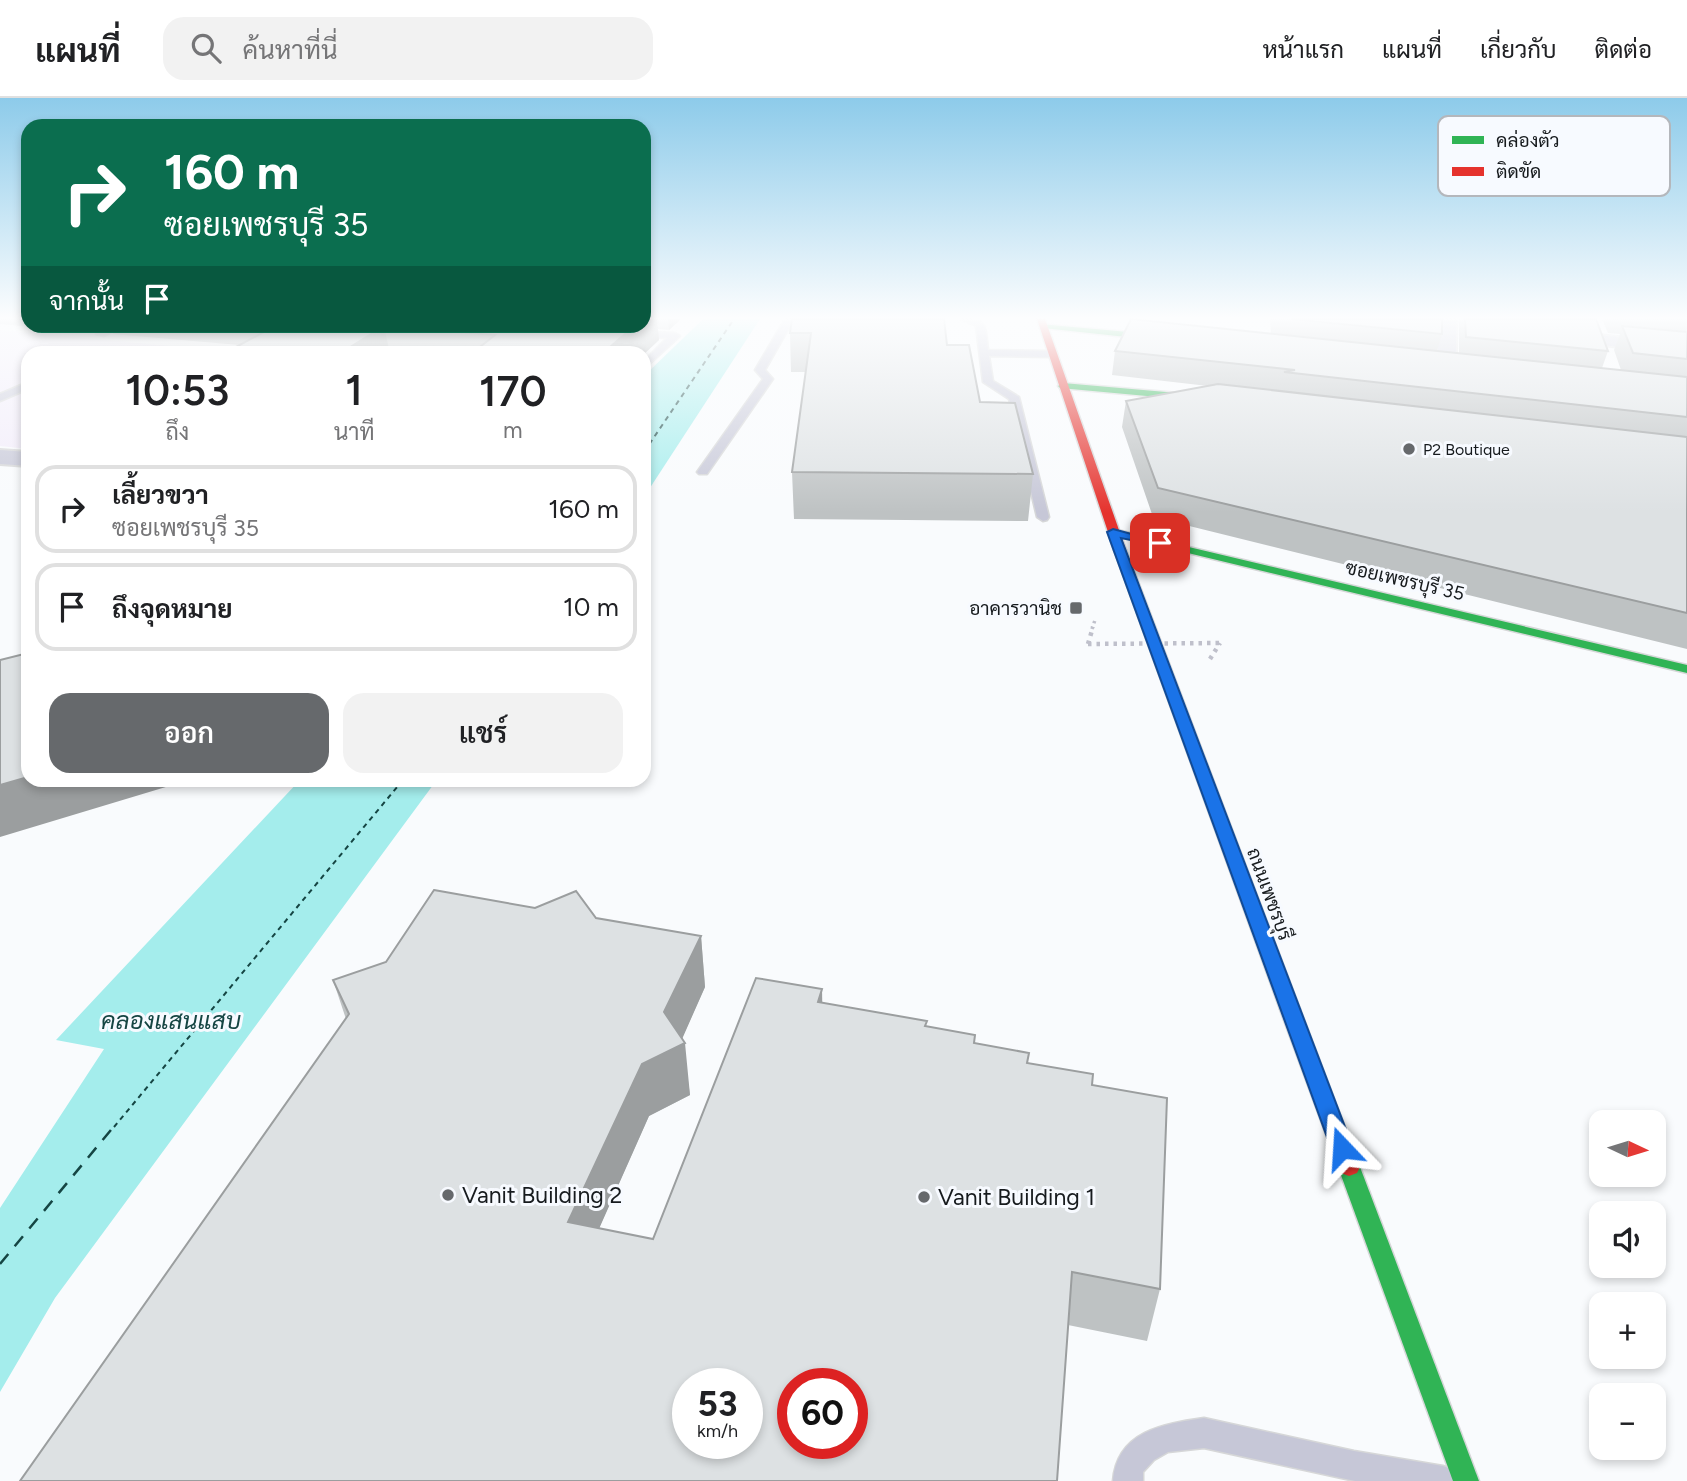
<!DOCTYPE html>
<html lang="th">
<meta charset="utf-8">
<style>
body{margin:0;font-family:Figtree,Sarabun,sans-serif;background:#f2f2f2;color:#202124;height:100vh;display:flex;flex-direction:column;font-size:26px;white-space:nowrap}
*{box-sizing:border-box;margin:0}
p{font-size:23px;color:#757577}
.icon{flex:none;width:38px;height:38px;fill:none;stroke:currentColor;stroke-width:2;stroke-linecap:round;stroke-linejoin:round}
.map{position:relative;flex:1;overflow:hidden}
.sheet{position:absolute;left:21px;top:248px;width:630px;height:441px;display:flex;flex-direction:column;background:#fff;border-radius:21px;box-shadow:0 4px 10px #0003}
.sheet>*{flex:none}
.top-card{position:absolute;left:21px;top:21px;width:630px;height:214px;border-radius:21px;box-shadow:0 4px 10px #0003;background:#0b6e4f;color:#fff;overflow:hidden}
.needle{width:46px;rotate:94deg}
.controls{position:absolute;left:1589px;top:1012px;display:grid;gap:14px}
.controls a{display:grid;place-items:center;width:77px;height:77px;border-radius:14px;background:#fff;box-shadow:0 4px 10px #0003;font-size:35px}
.speed{position:absolute;left:672px;top:1270px;display:flex;gap:14px;font-size:35px;font-weight:700;text-align:center}
.speed>*{display:grid;place-content:center;width:91px;height:91px;border-radius:50%;background:#fff;box-shadow:0 4px 10px #0003;line-height:1}
.speed small{font-size:18px;font-weight:400}
.speed .limit{border:10px solid #d22;background:#fff;color:#111}
.pin{position:absolute;display:grid;place-items:center;width:60px;height:60px;color:#fff;margin:-30px;border-radius:14px;box-shadow:0 4px 10px #0006}
.me{position:absolute;width:77px;margin:-38px;rotate:340deg;stroke-linejoin:round;filter:drop-shadow(0 0 5px #0008)}
.turn{display:flex;align-items:center;gap:24px;height:147px;padding:0 28px;font-size:32px}
.turn .icon{width:91px;height:91px;stroke-width:2.5}
.turn b{display:block;font-size:49px;line-height:60px}
.then{display:flex;align-items:center;height:66px;padding:0 28px;background:#0003;gap:14px;font-size:26px}
.eta{display:flex;justify-content:space-evenly;align-items:center;height:119px;text-align:center}
.eta b{font-size:42px;font-weight:600;line-height:49px}
.cta{display:flex;gap:14px;margin-top:auto;padding:14px 28px}
.cta a{flex:1;height:80px;border-radius:21px;background:#66696c;color:#fff;font-size:28px;font-weight:600;line-height:80px;text-align:center}
.cta a+a{background:#f2f2f2;color:#202124}
ul{padding:0;list-style:none}
li{display:flex;align-items:center;gap:21px;height:88px;margin:0 14px 10px;padding:0 14px;border:4px solid #e0e0e0;border-radius:21px}
li div{flex:1}
li b{display:block;font-size:26px}
li em{font-style:normal}
header{display:flex;align-items:center;gap:42px;box-sizing:border-box;height:98px;padding:0 35px;background:#fff;border-bottom:2px solid #e0e0e0}
header strong{font-size:33px}
nav{display:flex;gap:38px;margin-inline-start:auto;font-size:24px}
.search{width:490px;height:63px;background:#f2f2f2;display:flex;align-items:center;gap:18px;box-sizing:border-box;padding:0 24px;border-radius:21px;color:#757577;font-size:26px}
.map>svg:first-child{display:block}
</style>
<header>
<strong>แผนที่</strong>
<div class="search"><svg class="icon" aria-label="search" viewBox="0 0 24 24"><circle cx="10" cy="10" r="6"/><path d="M15 15l6 6"/></svg>ค้นหาที่นี่</div>
<nav><a>หน้าแรก</a><a>แผนที่</a><a>เกี่ยวกับ</a><a>ติดต่อ</a></nav>
</header>
<div class="map">
<svg width="1687" height="1383" viewBox="0 0 1687 1383">
<rect width="100%" height="100%" fill="#f9fbfd"/>
<!-- green -->
<polygon fill="#f2ecfa" points="0,232 244,255 28,256 28,351 0,348"/>
<!-- water -->
<g fill="#a4edec">
<polygon points="703,221 760,221 644,399 644,278"/>
<polygon points="299,683 436,683 55,1200 0,1294 0,1110 104,951 56,942"/>
</g>
<g fill="none" stroke-linecap="round" stroke-linejoin="round">
<!-- ferry-far1 -->
<g stroke="#154543" stroke-width="2" stroke-dasharray="5 4.5" stroke-linecap="butt">
<polyline points="644,354 734,221"/>
<polyline points="114,1029 403,682"/>
</g>
<!-- ferry -->
<polyline stroke="#154543" stroke-width="2.5" stroke-dasharray="13 10" stroke-linecap="butt" points="0,1166 115,1027"/>
<defs>
<g id="lane">
<polygon points="785,221 794,221 765,272 773,281 707,376 699,376 697,374 763,281 755,272"/>
<path d="M960,221C988,221 985,227 988,252L1051,253L1056,256L1051,259L989,258L993,283L1019,299L1049,419L1047,422L1043,423L1037,419L1009,301L983,284L976,228Z"/>
<polygon points="112,228 123,228 104,238 96,236"/>
<polygon points="634,233 675,235 680,238 644,271 644,263 667,240 637,238 634,237"/>
<polygon points="28,284 28,291 0,303 0,296"/>
<path d="M1204,1320L1354,1353L1443,1368L1454,1372L1458,1383H1355L1204,1350L1168,1354L1154,1362L1143,1374V1383H1113C1117,1333 1163,1326 1204,1320Z"/>
</g>
<g id="street">
<polygon points="1438,221 1456,221 1456,269 1447,275 1438,269"/>
<polygon points="1598,237 1687,246 1687,256 1592,246 1589,242 1592,238"/>
<polygon points="0,352 28,354 28,368 0,366"/>
</g>
<g id="fast">
<polygon points="1040,226 1173,238 1177,241 1173,244 1043,230 1040,230"/>
<polygon points="1063,285 1212,298 1217,301 1212,304 1060,290 1058,288"/>
<polygon points="1113,431 1687,567 1687,575 1109,436 1109,432"/>
<polygon points="1120,448 1126,452 1300,911 1297,916 1290,918 1283,916 1280,911 1114,452"/>
<polygon points="1349,1060 1357,1063 1360,1069 1479,1383 1453,1383 1338,1069 1341,1063"/>
</g>
<g id="jam">
<polygon points="1037,221 1045,221 1126,452 1124,455 1116,455 1114,452"/>
<polygon points="1290,904 1297,906 1300,911 1360,1069 1357,1075 1349,1078 1341,1075 1338,1069 1280,911 1283,906"/>
</g>
</defs>
<!-- lane casing -->
<use href="#lane" stroke="#d6d7d8" stroke-width="3"/>
<!-- street casing -->
<use href="#street" stroke="#d6d7d8" stroke-width="4"/>
<!-- fast casing -->
<use href="#fast" stroke="#d6d7d8" stroke-width="3"/>
<!-- jam casing -->
<use href="#jam" stroke="#d6d7d8" stroke-width="3"/>
<!-- path-far1 -->
<polyline stroke="#bfc0cb" stroke-width="3.5" stroke-dasharray="2.5 3.5" stroke-linecap="butt" points="1092,531 1095,522"/>
<!-- path -->
<g stroke="#bfc0cb" stroke-width="4.5" stroke-dasharray="3.5 5" stroke-linecap="butt">
<polyline points="1088,546 1093,529"/>
<polyline points="1210,561 1220,545"/>
</g>
<!-- lane -->
<use href="#lane" fill="#c6c7d7" fill-rule="evenodd"/>
<!-- street -->
<use href="#street" fill="#c6c7d7" fill-rule="evenodd"/>
<!-- fast -->
<use href="#fast" fill="#30b455" fill-rule="evenodd"/>
<!-- jam -->
<use href="#jam" fill="#e5322d" fill-rule="evenodd"/>
<!-- path-bridge -->
<polyline stroke="#bfc0cb" stroke-width="4.5" stroke-dasharray="3.5 5" stroke-linecap="butt" points="1088,546 1220,545"/>
</g>
<!-- wall -->
<g fill="#bec2c3">
<polygon points="0,221 28,221 28,228 107,228 94,235 0,226"/>
<polygon points="644,221 681,221 669,232 658,231 659,242 644,256 223,256 239,247 113,236 110,228 644,228"/>
<polygon points="792,221 947,247 980,304 1033,376 1028,423 794,421 792,374 806,274 791,274 790,235"/>
<polygon points="1270,221 1442,221 1442,236 1437,253 1459,255 1459,221 1596,221 1608,253 1602,270 1621,272 1614,252 1620,236 1608,235 1602,221 1687,221 1687,551 1153,419 1122,329 1126,303 1208,288 1112,277 1115,253 1271,236"/>
<polygon points="596,820 701,838 705,889 682,940 690,997 649,1018 599,1130 653,1141 822,905 926,929 1092,987 1160,1191 1147,1243 1068,1227 20,1383 346,921 333,882"/>
</g>
<!-- shaded-wall -->
<g fill="#9b9e9f">
<polygon points="644,221 657,221 659,242 644,256 602,256 634,228 644,228"/>
<polygon points="668,221 681,221 669,232"/>
<polygon points="92,228 107,228 94,235"/>
<polygon points="264,228 283,228 270,249"/>
<polygon points="384,228 390,256 339,256"/>
<polygon points="28,679 28,682 189,682 0,739 0,687"/>
<polygon points="701,838 705,889 679,948 685,945 690,997 649,1018 579,1176 568,1124 664,914"/>
<polygon points="822,891 823,943 818,904"/>
</g>
<!-- building -->
<g fill="#dde1e3" stroke="#9b9e9f" stroke-width="2" fill-rule="evenodd">
<polygon points="792,221 944,221 947,247 969,247 980,304 1015,305 1033,376 792,374 811,235 790,235"/>
<polygon points="1131,221 1687,279 1687,319 1284,274 1295,272 1115,253"/>
<polygon points="1291,221 1442,221 1442,236"/>
<polygon points="1465,221 1596,221 1608,253 1466,239"/>
<polygon points="275,228 634,228 602,256 471,256 495,237 384,228 339,256 223,256"/>
<polygon points="1622,228 1687,234 1687,261 1633,255"/>
<polygon points="1218,286 1687,339 1687,515 1158,390 1126,303"/>
<polygon points="28,555 28,679 0,687 0,562"/>
<path d="M434,792L535,810L576,793L596,820L701,838L664,914L685,945L642,966L568,1124L653,1141L756,880L822,891L818,904L927,923L925,928L975,937L974,945L1029,955L1027,965L1093,976L1092,987L1167,1000L1160,1191L1072,1174L1057,1383H20L349,916L333,882L386,864ZM688,1286H747V1346H688ZM793,1286H852V1346H793Z"/>
</g>
<!-- sky -->
<linearGradient id="sky" x2="0" y2="1"><stop stop-color="#8dcbea"/><stop offset="0.53" stop-color="#fcfdfe"/><stop offset="1" stop-color="#fcfdfe" stop-opacity="0"/></linearGradient>
<rect width="1687" height="415" fill="url(#sky)"/>
<!-- route -->
<polygon fill="#1a73e8" stroke="#114b97" stroke-width="2" points="1113,431 1165,445 1160,448 1121,440 1353,1050 1350,1056 1342,1059 1334,1056 1331,1050 1107,434"/>
<!-- markers -->
<g fill="#66696c" stroke="#f7faff" stroke-width="2.5">
<circle cx="1409" cy="351" r="7"/>
<rect x="1069" y="503" width="14" height="14" rx="3.5"/>
<circle cx="448" cy="1097" r="7"/>
<circle cx="924" cy="1099" r="7"/>
</g>
<g text-anchor="middle" stroke-width="6" stroke-linejoin="round" paint-order="stroke">
<!-- far-poi labels -->
<g font-size="16" fill="#171b1e" stroke="#f7faff" text-anchor="start">
<text x="1423" y="357">P2 Boutique</text>
</g>
<!-- street labels -->
<g font-size="19" fill="#171b1e" stroke="#f7faff">
<text transform="translate(1405 482) rotate(13)" y="7">ซอยเพชรบุรี 35</text>
<text transform="translate(1270 796) rotate(70)" y="7">ถนนเพชรบุรี</text>
</g>
<!-- poi labels -->
<g font-size="19" fill="#171b1e" stroke="#f7faff" text-anchor="end">
<text x="1062" y="517">อาคารวานิช</text>
</g>
<!-- near-poi labels -->
<g font-size="23" fill="#171b1e" stroke="#f7faff" text-anchor="start">
<text x="462" y="1105">Vanit Building 2</text>
<text x="938" y="1107">Vanit Building 1</text>
</g>
<!-- near-water labels -->
<g font-size="24" font-style="italic" fill="#154543" stroke="#f7faff">
<text x="171" y="931">คลองแสนแสบ</text>
</g>
</g>
<!-- legend -->
<rect x="1438" y="18" width="232" height="80" rx="10" fill="#f7faff" stroke="#b4b7bc" stroke-width="2"/>
<rect x="1452" y="38" width="32" height="8" fill="#30b455"/>
<rect x="1452" y="69" width="32" height="9" fill="#e5322d"/>
<g font-size="19" fill="#171b1e">
<text x="1496" y="49">คล่องตัว</text>
<text x="1496" y="80">ติดขัด</text>
</g>
</svg>
<div class="controls">
<a><svg class="needle" viewBox="-14 -14 28 28"><path d="M0-13l5 13h-10z" fill="#e53935"/><path d="M0 13l5-13h-10z" fill="#757577"/></svg></a>
<a><svg class="icon" aria-label="sound" viewBox="0 0 24 24"><path d="M4 9h4l5-4v14l-5-4H4zM17 9q2 3 0 6"/></svg></a>
<a>+</a>
<a>−</a>
</div>
<div class="speed"><div>53<small>km/h</small></div><div class="limit">60</div></div>
<div class="pin" style="left:1160px;top:445px;background:#d93025"><svg class="icon" aria-label="arrive" viewBox="0 0 24 24"><path d="M6 21V4h12l-3 4 3 4H6"/></svg></div>
<svg class="me" style="left:1342px;top:1050px" viewBox="-20 -20 40 40"><path d="M0-17L14 15 0 8-14 15z" fill="#1a73e8" stroke="#fff" stroke-width="4"/></svg>
<div class="top-card">
<div class="turn"><svg class="icon" aria-label="right" viewBox="0 0 24 24"><path d="M7 20v-9h11M14 6l5 5-5 5"/></svg><div><b>160 m</b>ซอยเพชรบุรี 35</div></div>
<div class="then">จากนั้น<svg class="icon" aria-label="arrive" viewBox="0 0 24 24"><path d="M6 21V4h12l-3 4 3 4H6"/></svg></div>
</div>
<section class="sheet">
<div class="eta">
<div><b>10:53</b><p>ถึง</p></div>
<div><b>1</b><p>นาที</p></div>
<div><b>170</b><p>m</p></div>
</div>
<ul>
<li><svg class="icon" aria-label="right" viewBox="0 0 24 24"><path d="M7 20v-9h11M14 6l5 5-5 5"/></svg><div><b>เลี้ยวขวา</b><p>ซอยเพชรบุรี 35</p></div><em>160 m</em></li>
<li><svg class="icon" aria-label="arrive" viewBox="0 0 24 24"><path d="M6 21V4h12l-3 4 3 4H6"/></svg><div><b>ถึงจุดหมาย</b></div><em>10 m</em></li>
</ul>
<div class="cta"><a>ออก</a><a>แชร์</a></div>
</section>
</div>
